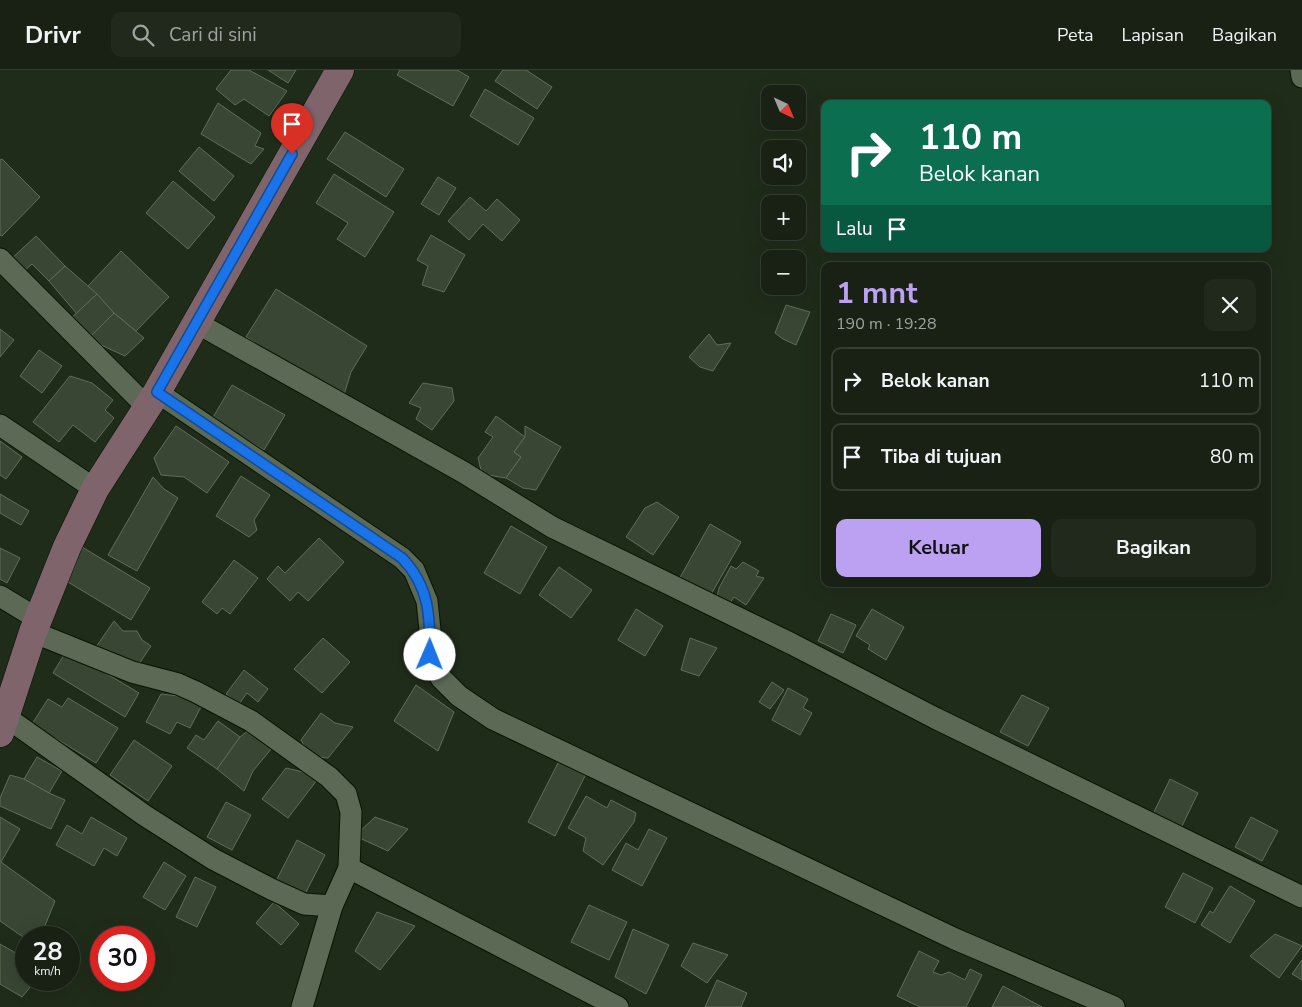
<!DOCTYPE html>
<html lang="id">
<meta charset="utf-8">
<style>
body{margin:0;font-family:"Nunito Sans",sans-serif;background:#21291d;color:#f1f3f6;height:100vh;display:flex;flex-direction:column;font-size:19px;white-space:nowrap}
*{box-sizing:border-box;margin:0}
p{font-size:16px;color:#9fa3a0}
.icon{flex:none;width:28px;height:28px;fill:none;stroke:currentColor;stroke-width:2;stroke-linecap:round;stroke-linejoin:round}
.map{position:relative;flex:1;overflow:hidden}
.sheet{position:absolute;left:821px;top:192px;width:450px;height:325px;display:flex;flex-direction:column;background:#182114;border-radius:10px;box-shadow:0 5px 20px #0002,0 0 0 1px #363e34}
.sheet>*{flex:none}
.banner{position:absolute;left:821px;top:30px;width:450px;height:152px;border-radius:10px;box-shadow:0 5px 20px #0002,0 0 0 1px #363e34;background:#0b6e4f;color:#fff;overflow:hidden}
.needle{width:32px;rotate:136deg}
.tools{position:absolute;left:761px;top:15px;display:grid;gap:10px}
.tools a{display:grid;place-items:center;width:45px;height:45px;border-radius:10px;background:#182114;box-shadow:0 5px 20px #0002,0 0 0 1px #363e34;font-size:25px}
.speed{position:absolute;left:15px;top:856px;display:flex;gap:10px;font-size:25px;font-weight:700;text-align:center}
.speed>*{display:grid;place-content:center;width:65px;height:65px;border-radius:50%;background:#182114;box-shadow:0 5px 20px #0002,0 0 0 1px #363e34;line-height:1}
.speed small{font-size:12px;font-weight:400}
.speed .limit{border:8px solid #d22;background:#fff;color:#111}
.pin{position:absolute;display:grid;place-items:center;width:42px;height:42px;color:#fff;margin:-51px -21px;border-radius:50% 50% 50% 0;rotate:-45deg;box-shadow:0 0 5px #0007}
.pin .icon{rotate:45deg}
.me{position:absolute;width:55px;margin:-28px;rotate:1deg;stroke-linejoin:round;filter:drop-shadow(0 0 4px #0008)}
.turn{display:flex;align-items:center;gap:18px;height:105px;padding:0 15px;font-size:22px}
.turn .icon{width:65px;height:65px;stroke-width:2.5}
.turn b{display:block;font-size:35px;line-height:42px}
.then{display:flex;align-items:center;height:48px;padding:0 15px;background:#0003;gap:10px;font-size:19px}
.round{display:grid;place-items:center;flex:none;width:52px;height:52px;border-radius:10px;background:#21291d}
.overview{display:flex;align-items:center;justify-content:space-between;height:85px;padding:0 15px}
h1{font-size:30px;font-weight:700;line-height:38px;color:#bca0f2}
.action{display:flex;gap:10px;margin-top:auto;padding:10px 15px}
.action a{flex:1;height:58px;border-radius:10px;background:#bca0f2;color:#111;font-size:20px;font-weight:700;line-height:58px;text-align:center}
.action a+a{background:#21291d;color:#f1f3f6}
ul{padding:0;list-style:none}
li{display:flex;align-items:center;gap:15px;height:68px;margin:0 10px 8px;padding:0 5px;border:2px solid #363e34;border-radius:10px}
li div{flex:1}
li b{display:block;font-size:19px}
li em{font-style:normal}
header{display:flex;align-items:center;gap:30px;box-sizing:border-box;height:70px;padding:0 25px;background:#182114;border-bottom:1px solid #363e34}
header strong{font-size:24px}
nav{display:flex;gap:28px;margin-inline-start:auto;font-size:18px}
.search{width:350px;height:45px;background:#21291d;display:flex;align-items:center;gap:12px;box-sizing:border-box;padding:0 18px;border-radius:10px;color:#9fa3a0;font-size:19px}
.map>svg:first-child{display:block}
</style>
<header>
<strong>Drivr</strong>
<div class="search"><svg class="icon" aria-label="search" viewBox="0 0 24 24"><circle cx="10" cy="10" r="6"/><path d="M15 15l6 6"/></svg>Cari di sini</div>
<nav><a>Peta</a><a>Lapisan</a><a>Bagikan</a></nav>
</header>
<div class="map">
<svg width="1302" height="937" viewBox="0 0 1302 937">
<rect width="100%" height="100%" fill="#202c1a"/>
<!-- building -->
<g fill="#394633" stroke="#5f6d59">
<polygon points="231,0 249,0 287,21 269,46 244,29 235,35 216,19"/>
<polygon points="268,0 296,0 288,13"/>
<polygon points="400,0 457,0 469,7 453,36 397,5"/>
<polygon points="503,0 526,0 552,17 537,39 495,11"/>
<polygon points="485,19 534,48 518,75 470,46"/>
<polygon points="218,33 261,63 255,76 264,79 251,94 201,64"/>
<polygon points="345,62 404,99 386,127 327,89"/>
<polygon points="199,77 234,106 214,131 179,101"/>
<polygon points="2,89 40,127 2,166 0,165 0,90"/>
<polygon points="334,104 394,142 365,187 337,169 348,153 316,133"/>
<polygon points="438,107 456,118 439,145 421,134"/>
<polygon points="173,111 215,147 188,179 146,143"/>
<polygon points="470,127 486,141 497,129 520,150 502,171 483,154 469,170 448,151"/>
<polygon points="431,165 465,185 444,222 422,215 428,196 417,190"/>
<polygon points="36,166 65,196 49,211 32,194 22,203 10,190"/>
<polygon points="121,181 169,227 136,261 114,243 88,216"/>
<polygon points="65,196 97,224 77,244 49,211"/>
<polygon points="276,219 367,276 351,302 343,328 246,267"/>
<polygon points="97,224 114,243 88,269 69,250"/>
<polygon points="786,235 810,242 796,275 783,269 775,263"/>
<polygon points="114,243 144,268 125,286 88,269"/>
<polygon points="0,259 14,270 0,287"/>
<polygon points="709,264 717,275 731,273 713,301 700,297 689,287"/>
<polygon points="39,280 62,296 42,323 20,306"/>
<polygon points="70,306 92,313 113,330 105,340 114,348 95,372 73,355 59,372 33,352"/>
<polygon points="423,313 452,318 454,331 432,360 416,349 421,338 409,333"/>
<polygon points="232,315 285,345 264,380 212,349"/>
<polygon points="496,346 525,367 514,382 521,387 506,408 482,404 478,388 493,367 485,362"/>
<polygon points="176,356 229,392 207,423 184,407 161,405 154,388"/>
<polygon points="525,356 561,377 536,420 523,418 506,408 521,387 514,382 525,367"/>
<polygon points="0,371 22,387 6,409 0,405"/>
<polygon points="241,406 270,425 254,450 257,460 249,467 216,446"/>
<polygon points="153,407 164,419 178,428 137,501 108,485"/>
<polygon points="0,424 29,441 21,455 0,443"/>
<polygon points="657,432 679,447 653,485 626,467 645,438"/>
<polygon points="710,454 741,472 709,528 678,511"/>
<polygon points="511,456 547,477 520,524 484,503"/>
<polygon points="319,468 344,492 308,531 298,522 290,531 267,509 278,496 285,503"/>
<polygon points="82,477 150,518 131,550 63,509"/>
<polygon points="0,478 20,488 7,513 0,509"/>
<polygon points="234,490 258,508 230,544 222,538 217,544 202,532"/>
<polygon points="743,492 759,501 756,506 764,508 746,535 734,527 729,534 717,527 719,518 731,496 736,499"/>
<polygon points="559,497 592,520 571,548 539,525"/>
<polygon points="636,539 663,556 645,586 618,570"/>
<polygon points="872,539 904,557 886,590 868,579 870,575 856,566"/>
<polygon points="831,544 856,555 843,583 818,571"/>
<polygon points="114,551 123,561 137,561 142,570 151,576 133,603 96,577"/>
<polygon points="323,568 350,592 322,623 294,599"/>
<polygon points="690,568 717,578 699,606 681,600"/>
<polygon points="67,580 139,623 125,647 53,603"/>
<polygon points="244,600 268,619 258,632 247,623 239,634 226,624"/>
<polygon points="772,612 784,620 770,639 759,632"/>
<polygon points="416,615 454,642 438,681 394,651"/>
<polygon points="788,618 808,629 803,638 812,643 800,665 772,650"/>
<polygon points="161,624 187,627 202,635 190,658 177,652 170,664 146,652"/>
<polygon points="1022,625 1049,638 1028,676 1000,662"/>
<polygon points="68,628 118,658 96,693 32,654 48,629 62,637"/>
<polygon points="321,643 335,653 353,657 328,688 310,686 301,670"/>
<polygon points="218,651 240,667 217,699 187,678 196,665 204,670"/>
<polygon points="249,660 272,678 253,701 244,721 217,699 240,667"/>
<polygon points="134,670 172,696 148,731 110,705"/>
<polygon points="37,687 62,701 49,723 24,709"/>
<polygon points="559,691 586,704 555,766 528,752"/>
<polygon points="286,698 320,706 288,748 262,729"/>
<polygon points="10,705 24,709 49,723 65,730 51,759 0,736 0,728"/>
<polygon points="1170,709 1198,723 1180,760 1152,746"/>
<polygon points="586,726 607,738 611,730 636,743 634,752 603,795 583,781 586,768 568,758"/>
<polygon points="226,732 251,745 232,780 207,767"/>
<polygon points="0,747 20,759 1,792 55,831 40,868 26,869 0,851"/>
<polygon points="91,747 127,768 117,786 104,778 94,796 56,775 67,755 82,764"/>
<polygon points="375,747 408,759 388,781 355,766"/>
<polygon points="1251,747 1278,761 1262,791 1235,777"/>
<polygon points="649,759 667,768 642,816 612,800 626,773 638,780"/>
<polygon points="297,770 325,785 304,826 276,811"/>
<polygon points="164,792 186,806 165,840 143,827"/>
<polygon points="1183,803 1213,818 1195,853 1165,837"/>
<polygon points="195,807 216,817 197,857 176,847"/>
<polygon points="1230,816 1255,831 1230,873 1201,855 1210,841 1213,843"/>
<polygon points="274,832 299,854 281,875 256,853"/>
<polygon points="589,835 627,852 609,890 571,872"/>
<polygon points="377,842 415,856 380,900 355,881"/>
<polygon points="633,859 669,875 646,924 615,907"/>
<polygon points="1275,864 1302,876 1279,908 1250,886"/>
<polygon points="693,873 728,885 707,913 681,896"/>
<polygon points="0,874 21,886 22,897 26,899 26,910 36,910 22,927 0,914"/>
<polygon points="919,881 939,891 933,902 941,905 949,902 965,910 970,899 982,905 966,937 920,937 897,926"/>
<polygon points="1302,890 1302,910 1292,904"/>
<polygon points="717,910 747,923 741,937 705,937"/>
<polygon points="1003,916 1042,937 992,937"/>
</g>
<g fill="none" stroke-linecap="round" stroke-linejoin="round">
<defs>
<g id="street">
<polyline points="1301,0 1302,7"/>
<polyline points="0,189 147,337"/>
<polyline points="195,252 463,402 552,457 792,574 935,648 1302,827"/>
<polyline points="157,322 402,488 414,500 427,531 430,560 430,585 441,608 459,626 493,649 955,869 1114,937"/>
<polyline points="0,355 95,419"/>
<polyline points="0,526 38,549"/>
<polyline points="33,562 132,602 178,614 196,622 251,651 329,707 346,724 351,742 349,798"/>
<polyline points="6,647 144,745 213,789 271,819 304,834 332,836 349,798 618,937"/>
<polyline points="302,937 332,836"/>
</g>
<polyline id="secondary" points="0,663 33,562 67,477 95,419 157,322 340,0"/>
</defs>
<!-- street casing -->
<use href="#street" stroke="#091405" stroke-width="23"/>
<!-- secondary casing -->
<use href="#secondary" stroke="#091405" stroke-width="29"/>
<!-- street -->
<use href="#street" stroke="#5b6955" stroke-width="21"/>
<!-- secondary -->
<use href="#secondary" stroke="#80646c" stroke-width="28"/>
</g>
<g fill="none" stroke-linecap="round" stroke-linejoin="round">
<defs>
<path id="route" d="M292,84L157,322L402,488C430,517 430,547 430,585"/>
</defs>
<!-- route casing -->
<use href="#route" stroke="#114b97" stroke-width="12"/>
<!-- route -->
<use href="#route" stroke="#1a73e8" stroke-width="9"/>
</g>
</svg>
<div class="tools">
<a><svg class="needle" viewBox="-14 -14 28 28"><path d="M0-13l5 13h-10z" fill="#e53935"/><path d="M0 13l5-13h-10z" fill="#9fa3a0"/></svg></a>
<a><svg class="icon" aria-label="sound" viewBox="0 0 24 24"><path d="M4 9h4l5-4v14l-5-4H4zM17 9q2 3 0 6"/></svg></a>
<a>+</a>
<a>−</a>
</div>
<div class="speed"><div>28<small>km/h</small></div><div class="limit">30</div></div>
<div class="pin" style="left:292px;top:84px;background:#d93025"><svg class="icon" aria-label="arrive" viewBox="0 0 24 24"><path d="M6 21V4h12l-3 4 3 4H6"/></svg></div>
<svg class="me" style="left:430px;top:585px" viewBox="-20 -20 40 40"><circle r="19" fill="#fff"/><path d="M0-13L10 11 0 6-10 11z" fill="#1a73e8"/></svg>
<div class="banner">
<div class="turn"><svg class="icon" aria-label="right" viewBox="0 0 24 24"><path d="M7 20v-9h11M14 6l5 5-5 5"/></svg><div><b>110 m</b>Belok kanan</div></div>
<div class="then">Lalu<svg class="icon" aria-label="arrive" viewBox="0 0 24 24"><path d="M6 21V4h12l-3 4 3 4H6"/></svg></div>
</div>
<section class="sheet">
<div class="overview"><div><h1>1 mnt</h1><p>190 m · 19:28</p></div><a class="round"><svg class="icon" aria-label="close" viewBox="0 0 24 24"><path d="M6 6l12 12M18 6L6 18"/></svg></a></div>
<ul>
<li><svg class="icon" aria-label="right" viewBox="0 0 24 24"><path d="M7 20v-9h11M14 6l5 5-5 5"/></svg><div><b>Belok kanan</b></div><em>110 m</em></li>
<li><svg class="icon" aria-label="arrive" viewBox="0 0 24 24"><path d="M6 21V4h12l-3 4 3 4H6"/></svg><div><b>Tiba di tujuan</b></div><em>80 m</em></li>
</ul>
<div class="action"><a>Keluar</a><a>Bagikan</a></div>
</section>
</div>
